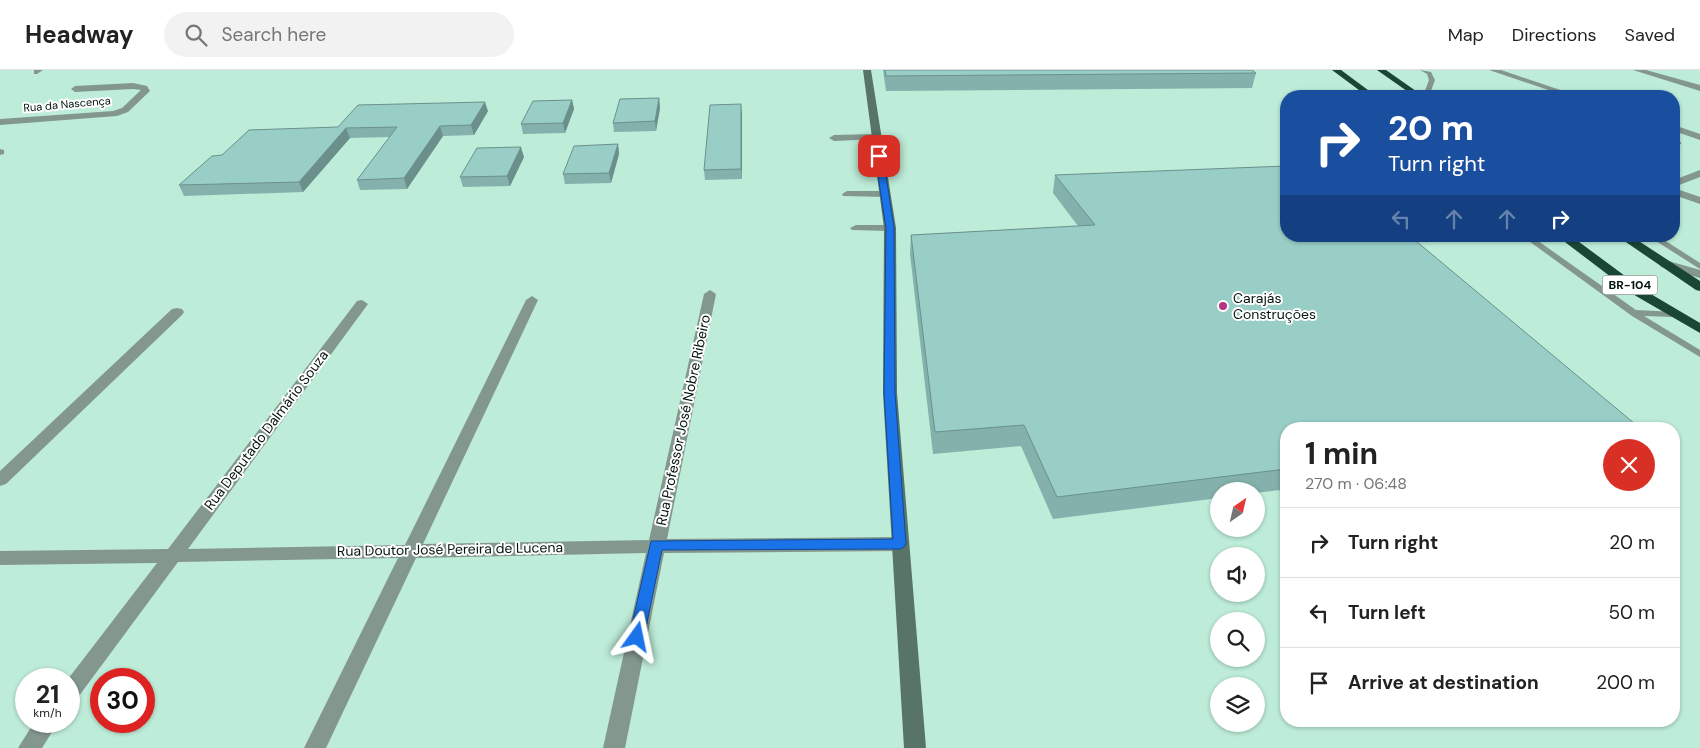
<!DOCTYPE html>
<meta charset="utf-8">
<style>
body{margin:0;font-family:"DM Sans",sans-serif;background:#f2f2f2;color:#222;height:100vh;display:flex;flex-direction:column;font-size:19px;white-space:nowrap}
*{box-sizing:border-box;margin:0}
p{font-size:16px;color:#767676}
.icon{flex:none;width:28px;height:28px;fill:none;stroke:currentColor;stroke-width:2;stroke-linecap:round;stroke-linejoin:round}
.map{position:relative;flex:1;overflow:hidden}
.side{position:absolute;left:1280px;top:352px;width:400px;height:305px;display:flex;flex-direction:column;background:#fff;border-radius:20px;box-shadow:0 1px 4px #0004}
.side>*{flex:none}
.hud{position:absolute;left:1280px;top:20px;width:400px;height:152px;border-radius:20px;box-shadow:0 1px 4px #0004;background:#1a4fa0;color:#fff;overflow:hidden}
.needle{width:32px;rotate:34deg}
.tools{position:absolute;left:1210px;top:412px;display:grid;gap:10px}
.tools a{display:grid;place-items:center;width:55px;height:55px;border-radius:50%;background:#fff;box-shadow:0 1px 4px #0004;font-size:25px}
.speed{position:absolute;left:15px;top:598px;display:flex;gap:10px;font-size:25px;font-weight:700;text-align:center}
.speed>*{display:grid;place-content:center;width:65px;height:65px;border-radius:50%;background:#fff;box-shadow:0 1px 4px #0004;line-height:1}
.speed small{font-size:12px;font-weight:400}
.speed .limit{border:8px solid #d22;background:#fff;color:#111}
.pin{position:absolute;display:grid;place-items:center;width:42px;height:42px;color:#fff;margin:-21px;border-radius:10px;box-shadow:0 2px 8px #0006}
.me{position:absolute;width:55px;margin:-28px;rotate:12deg;stroke-linejoin:round;filter:drop-shadow(0 0 4px #0008)}
.turn{display:flex;align-items:center;gap:18px;height:105px;padding:0 25px;font-size:22px}
.turn .icon{width:65px;height:65px;stroke-width:2.5}
.turn b{display:block;font-size:35px;line-height:42px}
.lanes{display:flex;align-items:center;height:48px;padding:0 25px;background:#0003;justify-content:center;gap:25px;direction:ltr}
.lanes .off{opacity:.35}
.round{display:grid;place-items:center;flex:none;width:52px;height:52px;border-radius:26px;background:#f2f2f2}
.summary{display:flex;align-items:center;justify-content:space-between;height:85px;padding:0 25px}
h1{font-size:30px;font-weight:700;line-height:38px}
ul{padding:0;list-style:none}
li{display:flex;align-items:center;gap:15px;height:70px;padding:0 25px;border-top:1px solid #e0e0e0}
li div{flex:1}
li b{display:block;font-size:19px}
li em{font-style:normal}
header{display:flex;align-items:center;gap:30px;box-sizing:border-box;height:70px;padding:0 25px;background:#fff;border-bottom:1px solid #e0e0e0}
header strong{font-size:24px}
nav{display:flex;gap:28px;margin-inline-start:auto;font-size:18px}
.search{width:350px;height:45px;background:#f2f2f2;display:flex;align-items:center;gap:12px;box-sizing:border-box;padding:0 18px;border-radius:28px;color:#767676;font-size:19px}
.map>svg:first-child{display:block}
</style>
<header>
<strong>Headway</strong>
<div class="search"><svg class="icon" aria-label="search" viewBox="0 0 24 24"><circle cx="10" cy="10" r="6"/><path d="M15 15l6 6"/></svg>Search here</div>
<nav><a>Map</a><a>Directions</a><a>Saved</a></nav>
</header>
<div class="map">
<svg width="1700" height="678" viewBox="0 0 1700 678">
<rect width="100%" height="100%" fill="#bdecd8"/>
<g fill="none" stroke-linecap="round" stroke-linejoin="round">
<!-- lane -->
<g fill="#84978e" fill-rule="evenodd">
<polygon points="1420,0 1431,2 1435,10 1429,26 1423,26 1429,10 1427,4"/>
<polygon points="1522,166 1531,166 1636,240 1676,242 1677,244 1676,246 1673,247 1644,246 1700,280 1700,287 1632,246"/>
<polygon points="1648,166 1658,166 1700,193 1700,199"/>
</g>
<!-- street -->
<g fill="#84978e" fill-rule="evenodd">
<polygon points="34,0 43,0 37,4 34,4"/>
<polygon points="1489,0 1501,0 1578,26 1566,26"/>
<polygon points="1633,0 1646,0 1700,15 1700,21"/>
<polygon points="133,13 147,16 150,21 128,42 117,46 0,55 0,49 113,41 122,38 141,20 133,19 75,22 71,19 75,16"/>
<polygon points="1674,55 1700,64 1700,70 1674,61"/>
<polygon points="876,64 879,65 879,69 834,71 829,68 834,65"/>
<polygon points="0,79 4,80 4,84 0,85"/>
<polygon points="1700,100 1700,107 1674,117 1674,110"/>
<polygon points="1674,118 1700,127 1700,134 1674,125"/>
<polygon points="847,121 885,121 890,124 885,127 843,126 842,124"/>
<polygon points="856,155 890,155 896,158 890,161 852,160 850,158"/>
<polygon points="1665,190 1700,200 1700,208 1661,197 1659,194 1661,191"/>
<polygon points="710,220 716,224 667,469 899,467 905,469 908,474 905,479 899,481 664,483 625,678 603,678 646,483 416,488 326,678 304,678 398,488 178,492 76,630 69,633 68,609 157,493 0,495 0,481 168,479 357,231 362,230 368,234 188,479 405,475 526,230 532,226 538,230 423,474 649,470 704,224"/>
<polygon points="177,238 182,239 184,242 182,245 6,414 0,416 0,401 172,239"/>
<polygon points="35,651 59,651 42,678 18,678"/>
</g>
<!-- secondary -->
<polygon fill="#587468" fill-rule="evenodd" points="863,0 871,0 896,158 897,323 926,678 904,678 883,323 884,158"/>
<!-- highway -->
<g fill="#1a4636" fill-rule="evenodd">
<polygon points="1332,0 1341,0 1376,26 1367,26"/>
<polygon points="1377,0 1386,0 1423,26 1414,26"/>
<polygon points="1557,166 1571,166 1644,220 1700,253 1700,263 1636,226"/>
<polygon points="1617,166 1631,166 1700,211 1700,221 1696,220"/>
</g>
</g>
<!-- wall -->
<g fill="#84b1ab">
<polygon points="883,0 1252,0 1256,3 1252,18 886,21"/>
<polygon points="659,28 660,38 656,61 614,62 613,53"/>
<polygon points="572,30 574,39 565,63 523,64 521,54"/>
<polygon points="741,34 742,109 705,110 704,100"/>
<polygon points="488,41 474,65 443,66 407,119 360,120 357,110 390,67 350,68 303,122 184,126 179,115 222,85 338,57"/>
<polygon points="618,74 619,84 611,113 565,114 563,104"/>
<polygon points="524,87 510,116 463,117 460,107"/>
<polygon points="1055,105 1286,359 1286,425 1283,425 1279,420 1256,423 1256,421 1219,421 1219,428 1053,449 1021,376 933,384 910,184 911,165 1078,156 1053,123"/>
</g>
<!-- shaded-wall -->
<g fill="#6b908b">
<polygon points="659,28 660,38 656,61 655,51"/>
<polygon points="572,30 574,39 565,63 563,53"/>
<polygon points="485,32 488,41 474,65 471,55"/>
<polygon points="741,34 742,44 742,109 741,99"/>
<polygon points="440,56 443,66 407,119 404,108"/>
<polygon points="346,58 350,68 303,122 299,112"/>
<polygon points="1681,73 1674,85 1674,76"/>
<polygon points="618,74 619,84 611,113 609,103"/>
<polygon points="521,77 524,87 510,116 507,106"/>
</g>
<!-- building -->
<g fill="#99cec7" stroke="#6b908b">
<polygon points="885,0 1252,0 1256,3 886,6"/>
<polygon points="659,28 655,51 613,53 620,29"/>
<polygon points="572,30 563,53 521,54 533,31"/>
<polygon points="485,32 471,55 440,56 404,108 357,110 397,57 346,58 299,112 179,115 212,86 222,85 249,60 338,57 358,35"/>
<polygon points="741,34 741,99 704,100 710,35"/>
<polygon points="1674,71 1681,73 1674,76"/>
<polygon points="618,74 609,103 563,104 574,76"/>
<polygon points="521,77 507,106 460,107 477,78"/>
<polygon points="1286,96 1286,166 1410,166 1641,359 1286,359 1286,399 1057,427 1024,355 935,362 911,165 1095,155 1055,105"/>
</g>
<!-- route -->
<polygon fill="#1a73e8" stroke="#114b97" points="879,84 883,86 894,158 895,323 906,474 904,477 900,479 662,480 644,567 642,572 637,573 632,572 629,567 651,471 893,469 884,323 886,158 875,86"/>
<!-- markers -->
<circle fill="#b43583" stroke="#fff" stroke-width="2" cx="1223" cy="236" r="5"/>
<g text-anchor="middle" stroke-width="4" stroke-linejoin="round" paint-order="stroke">
<!-- far-street labels -->
<g font-size="11" fill="#03130d" stroke="#fff">
<text transform="translate(67 34) rotate(-5)" y="4">Rua da Nascença</text>
</g>
<!-- shield labels -->
<rect fill="#fff" stroke="#4f5a56" stroke-width="1" x="1602.5" y="205.5" width="55" height="19" rx="4"/>
<g font-size="12" font-weight="bold" fill="#03130d">
<text x="1630" y="219">BR-104</text>
</g>
<!-- poi labels -->
<g font-size="14" fill="#03130d" stroke="#fff" text-anchor="start">
<text x="1233" y="233">Carajás<tspan x="1233" dy="16">Construções</tspan></text>
</g>
<!-- street labels -->
<g font-size="14" fill="#03130d" stroke="#fff">
<text transform="translate(683 350) rotate(-78)" y="5">Rua Professor José Nobre Ribeiro</text>
<text transform="translate(266 360) rotate(-53)" y="5">Rua Deputado Dalmário Souza</text>
<text transform="translate(450 479) rotate(-1)" y="5">Rua Doutor José Pereira de Lucena</text>
</g>
</g>
</svg>
<div class="tools">
<a><svg class="needle" viewBox="-14 -14 28 28"><path d="M0-13l5 13h-10z" fill="#e53935"/><path d="M0 13l5-13h-10z" fill="#767676"/></svg></a>
<a><svg class="icon" aria-label="sound" viewBox="0 0 24 24"><path d="M4 9h4l5-4v14l-5-4H4zM17 9q2 3 0 6"/></svg></a>
<a><svg class="icon" aria-label="search" viewBox="0 0 24 24"><circle cx="10" cy="10" r="6"/><path d="M15 15l6 6"/></svg></a>
<a><svg class="icon" aria-label="layers" viewBox="0 0 24 24"><path d="M12 4l9 5-9 5-9-5zM3 14l9 5 9-5"/></svg></a>
</div>
<div class="speed"><div>21<small>km/h</small></div><div class="limit">30</div></div>
<div class="pin" style="left:879px;top:86px;background:#d93025"><svg class="icon" aria-label="arrive" viewBox="0 0 24 24"><path d="M6 21V4h12l-3 4 3 4H6"/></svg></div>
<svg class="me" style="left:637px;top:567px" viewBox="-20 -20 40 40"><path d="M0-17L14 15 0 8-14 15z" fill="#1a73e8" stroke="#fff" stroke-width="4"/></svg>
<div class="hud">
<div class="turn"><svg class="icon" aria-label="right" viewBox="0 0 24 24"><path d="M7 20v-9h11M14 6l5 5-5 5"/></svg><div><b>20 m</b>Turn right</div></div>
<div class="lanes"><svg class="icon off" aria-label="left" viewBox="0 0 24 24"><path d="M17 20v-9H6M10 6l-5 5 5 5"/></svg><svg class="icon off" aria-label="ahead" viewBox="0 0 24 24"><path d="M12 20V5M6 11l6-6 6 6"/></svg><svg class="icon off" aria-label="ahead" viewBox="0 0 24 24"><path d="M12 20V5M6 11l6-6 6 6"/></svg><svg class="icon" aria-label="right" viewBox="0 0 24 24"><path d="M7 20v-9h11M14 6l5 5-5 5"/></svg></div>
</div>
<section class="side">
<div class="summary"><div><h1>1 min</h1><p>270 m · 06:48</p></div><a class="round" style="background:#d93025;color:#fff"><svg class="icon" aria-label="close" viewBox="0 0 24 24"><path d="M6 6l12 12M18 6L6 18"/></svg></a></div>
<ul>
<li><svg class="icon" aria-label="right" viewBox="0 0 24 24"><path d="M7 20v-9h11M14 6l5 5-5 5"/></svg><div><b>Turn right</b></div><em>20 m</em></li>
<li><svg class="icon" aria-label="left" viewBox="0 0 24 24"><path d="M17 20v-9H6M10 6l-5 5 5 5"/></svg><div><b>Turn left</b></div><em>50 m</em></li>
<li><svg class="icon" aria-label="arrive" viewBox="0 0 24 24"><path d="M6 21V4h12l-3 4 3 4H6"/></svg><div><b>Arrive at destination</b></div><em>200 m</em></li>
</ul>
</section>
</div>
